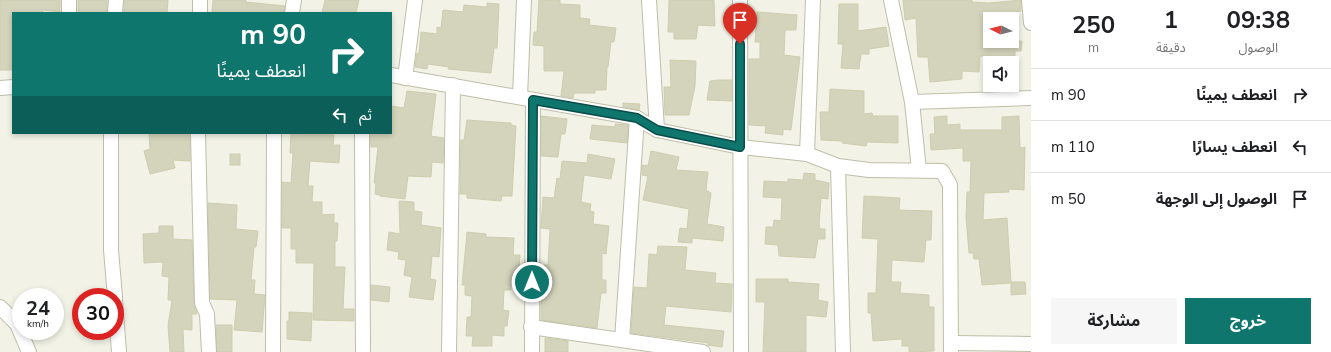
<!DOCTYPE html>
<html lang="ar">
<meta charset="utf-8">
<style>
body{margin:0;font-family:"Nunito Sans","Noto Sans Arabic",sans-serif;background:#f6f6f6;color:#202124;direction:rtl;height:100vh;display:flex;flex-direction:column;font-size:15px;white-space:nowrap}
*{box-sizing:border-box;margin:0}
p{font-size:13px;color:#757577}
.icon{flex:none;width:22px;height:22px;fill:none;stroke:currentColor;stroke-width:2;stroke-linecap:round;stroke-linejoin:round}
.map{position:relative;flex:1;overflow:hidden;direction:ltr}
.details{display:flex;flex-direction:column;background:#fff;width:300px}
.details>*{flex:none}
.hud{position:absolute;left:12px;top:12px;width:380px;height:122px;border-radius:0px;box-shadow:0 2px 6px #0003;direction:rtl;background:#0f766e;color:#fff;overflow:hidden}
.needle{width:26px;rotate:276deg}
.fabs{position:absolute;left:983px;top:12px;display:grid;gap:8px}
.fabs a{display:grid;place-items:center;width:36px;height:36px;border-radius:0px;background:#fff;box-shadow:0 2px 6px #0003;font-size:20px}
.speed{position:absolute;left:12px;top:288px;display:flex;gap:8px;font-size:20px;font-weight:700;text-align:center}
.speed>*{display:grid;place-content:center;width:52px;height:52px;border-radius:50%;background:#fff;box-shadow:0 2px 6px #0003;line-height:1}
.speed small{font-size:10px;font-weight:400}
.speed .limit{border:6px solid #d22;background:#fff;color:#111}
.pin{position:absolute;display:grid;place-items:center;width:34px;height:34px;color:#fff;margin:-41px -17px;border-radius:50% 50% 50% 0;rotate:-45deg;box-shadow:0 0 4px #0007}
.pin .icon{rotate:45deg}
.me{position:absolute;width:44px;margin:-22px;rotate:0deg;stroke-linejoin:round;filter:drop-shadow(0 0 3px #0008)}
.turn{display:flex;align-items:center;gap:14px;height:84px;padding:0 20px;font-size:18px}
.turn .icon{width:52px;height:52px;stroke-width:2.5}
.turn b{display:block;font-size:28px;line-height:34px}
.then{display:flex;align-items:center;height:38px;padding:0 20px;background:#0003;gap:8px;font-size:15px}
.eta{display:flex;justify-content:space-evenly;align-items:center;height:68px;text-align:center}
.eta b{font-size:24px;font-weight:700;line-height:28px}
.action{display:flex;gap:8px;margin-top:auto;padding:8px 20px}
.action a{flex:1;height:46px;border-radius:0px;background:#0f766e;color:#fff;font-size:16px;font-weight:700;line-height:46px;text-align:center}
.action a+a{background:#f6f6f6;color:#202124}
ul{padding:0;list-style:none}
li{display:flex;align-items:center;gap:12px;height:52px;padding:0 20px;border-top:1px solid #e0e0e0}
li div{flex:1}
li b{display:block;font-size:15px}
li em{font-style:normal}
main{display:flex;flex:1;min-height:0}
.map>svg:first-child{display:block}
</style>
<main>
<section class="details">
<div class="eta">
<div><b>09:38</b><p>الوصول</p></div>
<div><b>1</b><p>دقيقة</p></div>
<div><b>250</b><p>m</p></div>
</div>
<ul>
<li><svg class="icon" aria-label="right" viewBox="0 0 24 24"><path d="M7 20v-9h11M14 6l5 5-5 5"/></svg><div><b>انعطف يمينًا</b></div><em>90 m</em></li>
<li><svg class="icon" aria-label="left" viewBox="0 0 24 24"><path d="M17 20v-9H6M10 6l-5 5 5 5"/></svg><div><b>انعطف يسارًا</b></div><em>110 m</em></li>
<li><svg class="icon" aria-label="arrive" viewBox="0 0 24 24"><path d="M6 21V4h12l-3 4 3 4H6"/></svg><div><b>الوصول إلى الوجهة</b></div><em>50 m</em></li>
</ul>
<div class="action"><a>خروج</a><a>مشاركة</a></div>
</section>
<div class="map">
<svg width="1031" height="352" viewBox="0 0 1031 352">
<rect width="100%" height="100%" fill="#f2f3e6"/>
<!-- building -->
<g fill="#d4d3bb" stroke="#cfcdaf">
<polygon points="0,0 60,0 60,12 43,10 42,13 13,13 13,70 0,70"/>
<rect x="78" y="0" width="29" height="13"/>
<polygon points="124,0 168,0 167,13 124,13"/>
<polygon points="213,0 246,0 246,2 285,6 284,13 212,13"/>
<polygon points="325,0 359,0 356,13 322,13"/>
<polygon points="539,0 560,0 560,4 580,5 580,18 590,19 589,25 616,28 614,42 611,42 608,67 607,67 606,90 595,90 595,93 574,93 573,98 561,96 564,71 544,71 544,46 533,45 534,32 537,32"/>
<polygon points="669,0 714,0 715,26 698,25 696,39 674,39 674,32 668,32"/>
<polygon points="903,0 972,0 972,2 988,3 1021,0 1021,11 1016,12 1017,19 990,19 990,41 1022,41 1021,51 1015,51 1015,58 980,56 979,72 962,71 962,79 930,82 928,57 918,57 916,18 905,20"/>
<polygon points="487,3 499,4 497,48 494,48 491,73 448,69 449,67 428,64 427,69 415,67 417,53 419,53 421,32 437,34 437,27 441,28 443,10 463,12 464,5 487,7"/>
<polygon points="839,4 858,4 858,31 886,27 889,46 869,49 869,54 861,54 859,69 841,68 843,44 838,44"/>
<polygon points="757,12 797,15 796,30 785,30 784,55 800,57 791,130 783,129 783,135 765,133 766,126 749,125 749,59 760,59 760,42 755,42"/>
<polygon points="670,60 696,61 695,86 689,115 665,115 664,87 671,87"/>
<polygon points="719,80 732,80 732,101 707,100 710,81"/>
<polygon points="830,89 864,91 864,114 872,113 873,116 898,116 898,143 867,142 866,146 842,143 842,141 821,140 820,112 829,112"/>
<polygon points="407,91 436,94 431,136 444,138 443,163 432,162 431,177 408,176 405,199 380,196 380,195 375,194 376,183 374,183 378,147 371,147 370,133 391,133 391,106 404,108"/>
<polygon points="623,103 640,104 639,110 623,107"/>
<polygon points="541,116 567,119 565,134 561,134 558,157 541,156"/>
<polygon points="947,116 947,125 960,124 960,130 1002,130 1002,117 1019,116 1020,148 1025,147 1024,190 1009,189 1009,192 984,193 983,220 1007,218 1011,282 1025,282 1026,294 1011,295 1011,283 982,285 979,259 974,259 973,253 969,253 966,217 967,192 970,192 971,161 963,161 963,148 931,150 930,134 935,134 934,117"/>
<polygon points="467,120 511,123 511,125 516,126 512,196 502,196 501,201 467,198 467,194 460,194 461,140 464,140"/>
<polygon points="615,124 628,125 627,143 590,139 592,125 615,127"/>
<polygon points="149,133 190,133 190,161 173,160 175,168 150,174 144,151 150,149"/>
<polygon points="291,133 334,135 333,145 340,145 339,163 310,161 308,186 313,186 312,202 322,202 322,215 334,214 334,223 338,223 337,241 335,241 335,267 345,267 343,309 354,309 354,321 313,320 314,263 296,263 296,249 291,249 291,228 282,228 282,182 291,183 293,153 290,153"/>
<polygon points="651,151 679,157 676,170 708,172 706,190 711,193 707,224 724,227 723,241 692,238 692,243 678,242 680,228 687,229 689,209 643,200 648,176 642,175 642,165 648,166"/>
<rect x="230" y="154" width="10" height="11"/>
<polygon points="588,154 615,159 611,179 584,175 581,202 591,204 590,211 594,212 593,224 609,226 606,254 602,253 602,280 606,280 606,293 601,293 597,328 541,320 541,289 542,289 544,265 548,265 550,229 541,228 543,197 554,198 557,178 560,179 562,161 587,163"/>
<polygon points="804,173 815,174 815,180 829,183 828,199 821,198 819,224 820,229 825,229 825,239 818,239 815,258 779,256 778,245 765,244 766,227 773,227 774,220 781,221 782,198 763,197 764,181 788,182 788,179 803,180"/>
<polygon points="864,196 900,198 899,210 932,211 931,240 926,240 924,262 892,260 891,282 901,282 900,293 929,295 929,307 934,307 934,351 909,352 909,346 902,346 902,339 873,341 871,313 868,313 868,293 876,293 878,239 862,238"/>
<polygon points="399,201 414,202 414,211 422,212 421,225 441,228 439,257 432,256 430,279 436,280 433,300 409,297 412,277 404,275 406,260 398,259 399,252 387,250 389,232 400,234"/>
<polygon points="208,203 237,205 236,229 258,231 256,247 254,247 251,280 255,280 254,294 265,295 262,332 234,330 237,300 210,299"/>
<polygon points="159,226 173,226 173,239 192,240 194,303 197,314 192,314 192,330 183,329 184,352 170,352 168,326 172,300 168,300 169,277 162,276 163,262 144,263 143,234 159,233"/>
<polygon points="467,232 486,234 486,237 514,238 513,255 520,255 518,283 511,282 511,290 504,290 503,310 509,311 507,326 504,326 504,336 492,335 492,346 472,346 473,336 466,336 467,317 471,317 472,296 465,295 465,285 462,285"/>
<polygon points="658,246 687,247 685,270 716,273 715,283 732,284 731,312 666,306 664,325 724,331 722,347 708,345 708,343 631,333 634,287 647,288 649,254 657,255"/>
<polygon points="756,279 788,279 788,282 819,284 818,300 828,302 826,317 806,315 806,352 763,352 765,302 756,302"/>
<polygon points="371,285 390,287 389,302 371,300"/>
<polygon points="289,312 312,313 311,341 287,339 287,321 289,321"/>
<polygon points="216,325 232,325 232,352 217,352"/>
<polygon points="545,338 568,341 568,352 545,352"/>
</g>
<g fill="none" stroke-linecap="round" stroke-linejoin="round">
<defs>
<g id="street">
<polyline points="649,0 657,130"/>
<polyline points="740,0 741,352"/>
<polyline points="891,0 912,102 919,170"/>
<polyline points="1029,0 1031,23"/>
<polyline points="69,13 69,0"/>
<polyline points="115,13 116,0"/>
<polyline points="200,13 200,0"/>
<polyline points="292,13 294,0"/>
<polyline points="391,75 637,118 657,130 740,147 807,154 838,166 869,170 942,171 950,185 951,352"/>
<polyline points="405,78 415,0"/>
<polyline points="0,88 13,87"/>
<polyline points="520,97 524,0"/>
<polyline points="912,102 1031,98"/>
<polyline points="111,133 111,250 115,297"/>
<polyline points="198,133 202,303 207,314 209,352"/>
<polyline points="362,133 363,352"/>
<polyline points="807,154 813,0"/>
<polyline points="838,166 843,352"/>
<polyline points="115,300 119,352"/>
<polyline points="0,307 17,324 29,352"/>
<polyline points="531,327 703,352"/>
<polyline points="622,340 637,118"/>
<polyline points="951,343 1031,344"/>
<polyline points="273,352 274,133"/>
<polyline points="449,352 453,85"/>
<polyline points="532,352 533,100"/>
</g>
</defs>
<!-- street casing -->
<use href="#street" stroke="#bebea9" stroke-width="16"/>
<!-- street -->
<use href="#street" stroke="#fff" stroke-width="14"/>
</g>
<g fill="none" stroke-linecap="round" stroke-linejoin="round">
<defs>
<polyline id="route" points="532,282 533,100 637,118 657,130 740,147 740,44"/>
</defs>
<!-- route casing -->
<use href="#route" stroke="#0a4d48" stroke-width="10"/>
<!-- route -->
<use href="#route" stroke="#0f766e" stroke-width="7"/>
</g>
</svg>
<div class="fabs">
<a><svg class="needle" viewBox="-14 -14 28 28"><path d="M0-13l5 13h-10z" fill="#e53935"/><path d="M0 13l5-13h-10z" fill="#757577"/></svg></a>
<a><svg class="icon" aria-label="sound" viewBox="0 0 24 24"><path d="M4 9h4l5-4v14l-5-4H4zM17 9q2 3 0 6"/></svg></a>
</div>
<div class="speed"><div>24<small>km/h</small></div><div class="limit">30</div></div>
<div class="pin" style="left:740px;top:44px;background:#d93025"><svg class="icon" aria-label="arrive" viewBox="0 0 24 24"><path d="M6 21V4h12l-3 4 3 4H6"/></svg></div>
<svg class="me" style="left:532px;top:282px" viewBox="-20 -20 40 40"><circle r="17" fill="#0f766e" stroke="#fff" stroke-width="3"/><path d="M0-11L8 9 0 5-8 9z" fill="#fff"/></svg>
<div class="hud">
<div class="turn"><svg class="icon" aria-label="right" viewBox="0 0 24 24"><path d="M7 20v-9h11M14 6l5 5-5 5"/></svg><div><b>90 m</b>انعطف يمينًا</div></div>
<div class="then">ثم<svg class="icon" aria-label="left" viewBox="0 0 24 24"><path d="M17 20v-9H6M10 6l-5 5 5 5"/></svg></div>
</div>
</div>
</main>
